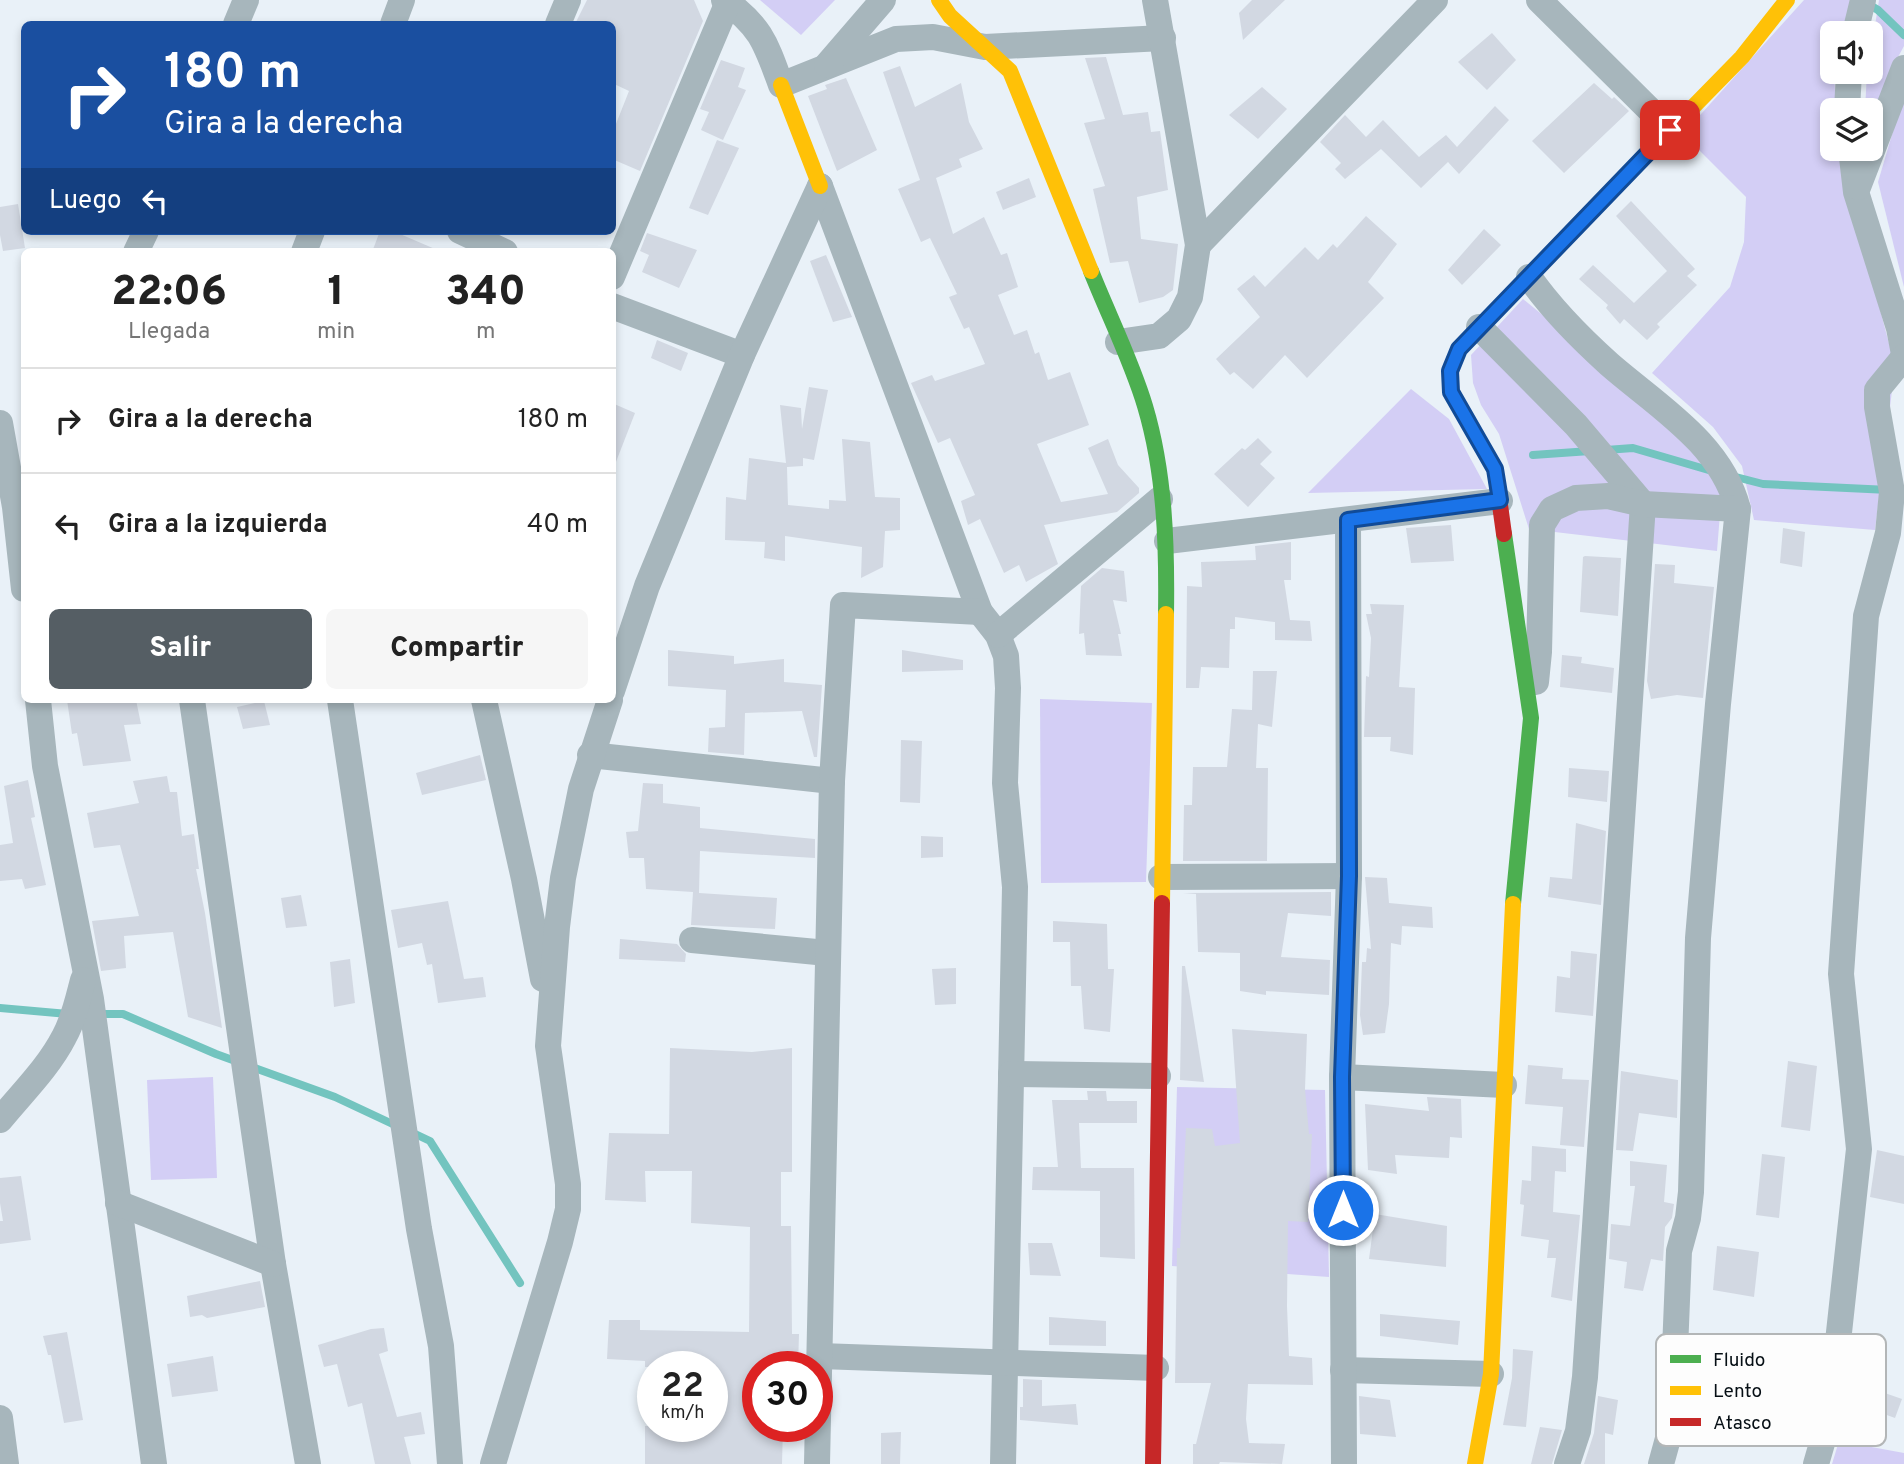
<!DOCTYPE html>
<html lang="es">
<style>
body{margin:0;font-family:Overpass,sans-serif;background:#f6f6f6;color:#222;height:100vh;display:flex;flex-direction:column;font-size:26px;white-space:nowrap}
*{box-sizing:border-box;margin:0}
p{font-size:23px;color:#767676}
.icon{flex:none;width:38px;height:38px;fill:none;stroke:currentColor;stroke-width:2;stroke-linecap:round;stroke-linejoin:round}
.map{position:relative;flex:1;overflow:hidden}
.side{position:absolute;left:21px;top:248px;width:595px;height:455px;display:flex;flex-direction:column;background:#fff;border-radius:10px;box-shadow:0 4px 10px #0003}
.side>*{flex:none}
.guide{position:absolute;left:21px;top:21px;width:595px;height:214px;border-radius:10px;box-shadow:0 4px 10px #0003;background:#1a4fa0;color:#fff;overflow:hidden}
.controls{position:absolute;left:1820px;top:21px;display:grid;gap:14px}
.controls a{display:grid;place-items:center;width:63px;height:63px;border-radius:10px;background:#fff;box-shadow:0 4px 10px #0003;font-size:35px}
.speed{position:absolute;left:637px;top:1351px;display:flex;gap:14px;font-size:35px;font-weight:700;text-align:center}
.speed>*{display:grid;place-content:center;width:91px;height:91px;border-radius:50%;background:#fff;box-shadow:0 4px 10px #0003;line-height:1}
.speed small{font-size:18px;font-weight:400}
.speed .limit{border:10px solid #d22;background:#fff;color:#111}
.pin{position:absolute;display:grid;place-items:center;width:60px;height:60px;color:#fff;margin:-30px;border-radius:14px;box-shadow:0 4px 10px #0006}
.me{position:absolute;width:77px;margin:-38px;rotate:0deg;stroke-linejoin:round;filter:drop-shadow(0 0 5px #0008)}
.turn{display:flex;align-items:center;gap:24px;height:147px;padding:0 28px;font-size:32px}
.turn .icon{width:91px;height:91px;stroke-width:2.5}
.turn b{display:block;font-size:49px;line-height:60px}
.then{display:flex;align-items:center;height:66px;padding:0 28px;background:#0003;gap:14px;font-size:26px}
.eta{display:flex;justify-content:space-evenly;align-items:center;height:119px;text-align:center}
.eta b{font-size:42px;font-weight:800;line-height:49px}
.button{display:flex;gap:14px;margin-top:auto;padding:14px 28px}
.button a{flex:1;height:80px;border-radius:10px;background:#555e64;color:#fff;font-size:28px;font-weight:800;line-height:80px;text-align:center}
.button a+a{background:#f6f6f6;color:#222}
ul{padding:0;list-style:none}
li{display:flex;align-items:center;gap:21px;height:105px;padding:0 28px;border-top:2px solid #e0e0e0}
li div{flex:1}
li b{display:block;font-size:26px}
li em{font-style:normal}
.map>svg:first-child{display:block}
</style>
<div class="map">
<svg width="1904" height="1464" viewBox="0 0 1904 1464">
<rect width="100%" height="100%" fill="#e9f1f8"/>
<!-- green -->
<g fill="#d3cef5">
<polygon points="760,0 835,0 801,35"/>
<polygon points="1804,0 1853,0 1842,33 1832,33 1836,110 1832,110 1832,149 1841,149 1858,227 1895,366 1875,530 1754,520 1742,466 1713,427 1652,373 1730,287 1744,242 1746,197 1683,134"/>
<polygon points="1879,0 1904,0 1904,46 1891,70 1871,125 1871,110 1865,110 1867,72 1871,72 1871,51"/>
<polygon points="1904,94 1904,287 1878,182"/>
<polygon points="1523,299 1674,423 1722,489 1717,551 1529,529 1499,434 1481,405 1473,383 1471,355"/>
<polygon points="1411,389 1449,419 1487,489 1308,493"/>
<polygon points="1040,699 1152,703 1146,882 1041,883"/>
<polygon points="213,1077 217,1178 151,1180 147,1080"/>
<polygon points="1177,1087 1325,1090 1329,1277 1172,1266"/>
<polygon points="1839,1441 1904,1453 1904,1464 1832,1464"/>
</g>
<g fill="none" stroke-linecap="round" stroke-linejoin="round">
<!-- stream -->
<g stroke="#73c4bf" stroke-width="8">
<polyline points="1865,2 1878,10 1904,35"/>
<polyline points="1606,450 1633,448 1712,471"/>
<polyline points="1533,455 1590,451"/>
<polyline points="1732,476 1763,484 1889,490"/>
<polyline points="0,1008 68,1014"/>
<polyline points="98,1014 123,1014 216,1054 335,1097 399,1127"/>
<polyline points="411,1132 430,1141 520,1283"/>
</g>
</g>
<!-- building -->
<g fill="#d2d8e2">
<polygon points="587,0 694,0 703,21 640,171 612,159 612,134 629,91 612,83 612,24 575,24"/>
<polygon points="1252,0 1285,0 1243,40 1239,13"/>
<polygon points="1492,33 1516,60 1487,90 1458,62"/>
<polygon points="1106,57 1123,115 1148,112 1151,132 1160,131 1168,190 1137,197 1141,239 1178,244 1173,290 1163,297 1139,303 1128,261 1110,263 1093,189 1105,186 1084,123 1105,119 1085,58"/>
<polygon points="721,60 745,68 738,87 746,90 723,140 701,130 709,112 700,109"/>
<polygon points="900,66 915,107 961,83 969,122 983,149 959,159 962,167 936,178 953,234 984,217 1001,255 1007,253 1018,287 998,295 1014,335 1027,330 1035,354 1039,352 1048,380 1070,372 1089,425 1037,444 1061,502 1108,494 1088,448 1108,439 1118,465 1139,488 1139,493 1117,512 1044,525 1058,564 1026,582 1019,565 1004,573 980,519 968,525 961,501 975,495 950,438 938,443 911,383 932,375 935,381 985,364 969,327 964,329 949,297 957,294 930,238 921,242 898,189 920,180 883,72"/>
<polygon points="846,78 877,150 837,171 808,96 827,89 825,85"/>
<polygon points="1594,83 1612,99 1614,97 1629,111 1564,173 1532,141"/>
<polygon points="1262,87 1287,109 1258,139 1229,115"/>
<polygon points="1495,106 1509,120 1459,174 1448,162 1421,188 1381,149 1345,179 1335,169 1341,163 1320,142 1345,115 1366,137 1383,120 1419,157 1446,135 1457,147"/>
<polygon points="717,140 739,148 708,215 689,208"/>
<polygon points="1029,178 1036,197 1003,210 996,192"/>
<polygon points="1631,201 1695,269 1687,276 1697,285 1657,324 1660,327 1647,340 1624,319 1620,324 1606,308 1608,305 1579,279 1593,265 1634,303 1667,271 1616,216"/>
<polygon points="18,204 25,248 3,251 0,235 0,207"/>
<polygon points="1366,216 1397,244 1368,282 1384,298 1307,378 1285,355 1253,389 1234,372 1230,375 1216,359 1260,317 1237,289 1254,275 1265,287 1305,247 1318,260 1333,244 1337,248"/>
<polygon points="1484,229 1501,245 1462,285 1448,270"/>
<polygon points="380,231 393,231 442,252 372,252"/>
<polygon points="647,233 697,250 679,288 642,272 649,255 640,251"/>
<polygon points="826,255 852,317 833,322 810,261"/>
<polygon points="657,340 688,353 681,371 651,358"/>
<polygon points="809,387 828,390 814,460 803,458 803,466 787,467 788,505 829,509 829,500 846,501 842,439 870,442 875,497 900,498 900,530 885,531 883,567 861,578 862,547 785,536 785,561 764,558 765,542 725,540 726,497 746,500 749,458 786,463 780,405 801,408 802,429"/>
<polygon points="612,403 635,413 614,467 612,466"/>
<polygon points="1258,438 1272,452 1260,464 1275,478 1248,507 1214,474 1242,448 1245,450"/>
<polygon points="1451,525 1454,561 1411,563 1406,528"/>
<polygon points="1783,528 1805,532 1802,567 1780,563"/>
<polygon points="1291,542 1291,580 1284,580 1290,620 1310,621 1312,641 1275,640 1275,622 1235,617 1235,629 1230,629 1229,668 1201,667 1199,688 1186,688 1187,586 1202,587 1201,562 1256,560 1255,546"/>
<polygon points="1585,556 1621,558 1618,616 1580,612 1583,557"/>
<polygon points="1655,564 1675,565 1674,583 1714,587 1703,698 1677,695 1651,699 1647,681"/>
<polygon points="1102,568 1124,571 1127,602 1113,600 1121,634 1118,634 1122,656 1086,655 1084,633 1079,634 1081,586"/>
<polygon points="1370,604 1404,605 1399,687 1415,688 1413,755 1390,751 1391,737 1364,737 1366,676 1369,677 1371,638 1366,614 1372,614"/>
<polygon points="668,650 734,656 734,664 784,659 784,682 822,685 817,757 814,757 802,711 745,713 744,755 708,752 709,728 725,727 726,690 668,686"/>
<polygon points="902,650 963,660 963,670 902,672"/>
<polygon points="1562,655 1582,657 1581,663 1614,668 1612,693 1560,687"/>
<polygon points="1253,671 1277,671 1272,727 1258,724 1256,768 1268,768 1267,861 1183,861 1184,805 1192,805 1193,767 1227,767 1232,709 1252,710"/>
<polygon points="67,700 136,700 141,724 124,725 131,761 83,766 77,733 72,734"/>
<polygon points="264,701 270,725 243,729 237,707"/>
<polygon points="901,740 922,741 920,803 900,802"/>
<polygon points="480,755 486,780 422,795 416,773"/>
<polygon points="1569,768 1609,771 1607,802 1568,797"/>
<polygon points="167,776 170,792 177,792 182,836 194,834 199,869 196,869 205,913 222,1028 188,1017 173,932 124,936 126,968 101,971 92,921 139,916 120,845 94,848 87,813 139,803 133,781"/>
<polygon points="28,780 35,817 31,818 46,885 25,889 22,879 0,881 0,845 13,843 4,786"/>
<polygon points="643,783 663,784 663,803 700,807 700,828 815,839 815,858 700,851 699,893 777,898 775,929 691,925 693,892 646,889 644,858 629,858 626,832 638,831"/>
<polygon points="1576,823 1606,831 1601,905 1548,897 1550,877 1572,879"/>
<polygon points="921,836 943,837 943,857 921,858"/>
<polygon points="1365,877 1387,878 1389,903 1432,907 1433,928 1402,926 1401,945 1391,943 1389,1004 1385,1033 1363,1035 1360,1015 1362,962 1366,962 1367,948 1371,949"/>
<polygon points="1331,892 1331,916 1288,913 1281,957 1330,960 1329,995 1266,991 1266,995 1240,991 1240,953 1198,952 1196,894 1183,893"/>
<polygon points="301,895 307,926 286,928 281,898"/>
<polygon points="448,901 464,979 483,977 486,997 438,1003 432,964 427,965 422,943 398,948 391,910"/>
<polygon points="1053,921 1107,924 1108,969 1114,969 1110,1032 1084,1029 1081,986 1071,986 1070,942 1053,942"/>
<polygon points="620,939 677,944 686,954 685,962 619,959"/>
<polygon points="1571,951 1597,954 1593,1016 1555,1012 1557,976 1570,978"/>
<polygon points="350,959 355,1003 334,1007 330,962"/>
<polygon points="1182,966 1185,966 1204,1082 1180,1080"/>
<polygon points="956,968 956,1004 935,1005 932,969"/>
<polygon points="1232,1029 1307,1034 1305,1089 1309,1134 1312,1134 1308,1222 1288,1221 1287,1306 1289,1356 1312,1358 1313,1385 1248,1384 1246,1419 1249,1443 1285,1444 1282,1464 1220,1462 1219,1464 1193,1464 1193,1444 1196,1444 1211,1383 1175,1383 1177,1248 1180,1248 1186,1128 1212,1129 1215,1146 1240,1143"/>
<polygon points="670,1048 752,1052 792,1048 792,1172 781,1172 781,1226 791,1226 792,1334 799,1334 798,1367 758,1367 758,1426 783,1426 782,1464 645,1464 645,1426 712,1426 712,1367 645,1367 645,1361 607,1359 609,1320 640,1320 640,1330 749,1332 750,1227 691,1223 692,1171 645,1171 646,1202 605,1200 609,1133 669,1134"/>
<polygon points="1788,1061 1817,1066 1810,1131 1781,1127"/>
<polygon points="1528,1065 1563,1068 1562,1079 1589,1080 1584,1147 1560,1145 1563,1107 1525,1104"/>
<polygon points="1621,1071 1678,1080 1677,1118 1639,1113 1633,1151 1616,1150"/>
<polygon points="1087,1091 1106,1091 1107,1101 1137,1101 1137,1123 1079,1123 1081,1168 1134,1168 1135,1259 1100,1257 1100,1191 1032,1190 1033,1167 1058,1167 1052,1100 1088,1100"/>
<polygon points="1427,1097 1461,1099 1462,1138 1450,1137 1449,1158 1395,1155 1397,1174 1368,1170 1365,1104 1429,1111"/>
<polygon points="1532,1146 1566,1149 1566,1172 1555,1171 1553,1212 1580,1215 1572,1301 1551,1297 1556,1258 1547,1258 1549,1240 1521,1236 1524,1205 1520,1204 1522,1180 1531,1181"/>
<polygon points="1877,1150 1904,1156 1904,1204 1870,1197"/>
<polygon points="1762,1154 1785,1157 1779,1218 1756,1215"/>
<polygon points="1630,1161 1667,1165 1664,1202 1674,1204 1672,1218 1665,1227 1663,1261 1651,1259 1643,1291 1624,1288 1627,1262 1609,1259 1611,1224 1630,1226 1635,1186 1630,1186"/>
<polygon points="21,1176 31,1240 0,1244 0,1221 3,1221 0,1203 0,1178"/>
<polygon points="1375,1214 1447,1226 1446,1267 1369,1259"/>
<polygon points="1028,1243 1052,1243 1061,1276 1030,1275"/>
<polygon points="1717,1246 1759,1252 1754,1297 1713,1290"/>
<polygon points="260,1281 265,1307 207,1318 202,1315 190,1317 187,1296"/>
<polygon points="1380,1314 1460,1321 1458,1345 1380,1336"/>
<polygon points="1049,1317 1106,1321 1106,1346 1049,1345"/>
<polygon points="384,1328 388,1351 379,1354 397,1417 421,1412 425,1434 404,1437 411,1464 375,1464 362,1403 348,1407 337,1364 324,1367 318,1345 371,1329"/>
<polygon points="67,1332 83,1420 64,1423 51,1355 48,1355 43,1336"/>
<polygon points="1513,1349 1533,1351 1526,1427 1503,1425 1512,1378"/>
<polygon points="213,1356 218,1391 172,1397 167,1364"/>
<polygon points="1023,1379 1042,1380 1042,1406 1076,1404 1078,1425 1020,1420 1020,1407 1023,1407"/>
<polygon points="1879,1391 1902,1399 1895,1418 1873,1410"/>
<polygon points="1359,1396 1390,1400 1396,1437 1360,1434"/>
<polygon points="1598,1396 1618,1400 1613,1435 1605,1433 1605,1464 1584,1464 1594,1433"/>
<polygon points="1540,1427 1562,1430 1552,1464 1531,1464"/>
<polygon points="901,1432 900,1464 881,1464 881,1433"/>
</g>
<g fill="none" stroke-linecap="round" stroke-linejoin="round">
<!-- street -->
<g stroke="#a7b6bc" stroke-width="26">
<path d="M724,0C761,26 766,44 781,85L896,39L933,37L985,47L1163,38"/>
<polyline points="1539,0 1670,130"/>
<polyline points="236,24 246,0"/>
<polyline points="393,24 402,0"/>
<polyline points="558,24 568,0"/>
<polyline points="1855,33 1863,0"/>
<polyline points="827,65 883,0"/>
<polyline points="1847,110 1849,72"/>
<polyline points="1851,149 1856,192 1899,328 1904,354"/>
<polyline points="820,186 980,612 998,635 1006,656 1008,688 1005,783 1015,887 1003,1464"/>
<polyline points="1858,187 1904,68"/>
<polyline points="460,231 505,252"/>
<polyline points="1198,245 1435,0"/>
<polyline points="136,252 146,231"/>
<polyline points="304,252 312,231"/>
<polyline points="612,277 728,2"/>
<path d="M1529,277C1552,310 1579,337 1609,364C1657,406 1721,443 1738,509L1718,704L1698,938L1691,1192L1688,1218L1679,1251L1672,1424L1661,1464"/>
<polyline points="612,306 742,355"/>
<polyline points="1479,327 1576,425 1643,504 1585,1377 1578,1431 1567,1464"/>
<polyline points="1118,342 1159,336 1179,319 1190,297 1198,245 1155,0"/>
<polyline points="0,423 15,507 24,589"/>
<polyline points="1167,541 1500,501"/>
<polyline points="998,635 1160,499"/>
<polyline points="1536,682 1539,652 1542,525 1552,509 1576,498 1608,496 1643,504 1738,509"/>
<polyline points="612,691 647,586 742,355 820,186"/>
<polyline points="38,700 45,766 91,999 154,1464"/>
<polyline points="192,700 273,1264 308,1464"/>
<polyline points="340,700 419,1229 441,1346 450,1464"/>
<polyline points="484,700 524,879 543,979"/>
<polyline points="590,755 832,781"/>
<polyline points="1161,877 1349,876"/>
<polyline points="692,940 827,953"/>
<polyline points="1011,1074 1158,1076"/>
<polyline points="1342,1077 1504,1085"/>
<path d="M0,1120C22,1093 48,1068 64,1037C74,1019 78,999 83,980"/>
<polyline points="118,1203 273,1264"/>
<polyline points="820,1356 1156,1368"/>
<polyline points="1343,1370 1491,1374"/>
<polyline points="0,1418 6,1464"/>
<polyline points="493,1464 560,1242 568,1209 568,1184 548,1046 557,927 563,878 581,789 610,700"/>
<polyline points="817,1464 832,781 843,605 980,612"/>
<polyline points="1344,1464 1342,1077 1349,876 1348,520"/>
<polyline points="1816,1464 1827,1426 1835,1369 1859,1149 1841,974 1866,616 1888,533 1892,492 1877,407 1877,390 1904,357"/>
</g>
<!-- fast -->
<g stroke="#4caf50" stroke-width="16">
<path d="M1091,271C1108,314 1132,362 1145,406C1165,473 1167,545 1166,614"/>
<polyline points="1504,534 1531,718 1513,904"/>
</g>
<!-- slow -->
<g stroke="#ffc107" stroke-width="16">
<polyline points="939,0 950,16 1010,71 1091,271"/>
<polyline points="781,85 820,186"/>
<polyline points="1599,203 1742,57 1787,0"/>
<polyline points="1162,903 1166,614"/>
<polyline points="1475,1464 1491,1374 1513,904"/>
</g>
<!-- jam -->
<g stroke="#c62828" stroke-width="16">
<polyline points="1504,534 1495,469 1451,392 1450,371 1459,349 1599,203"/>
<polyline points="1153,1464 1162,903"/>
</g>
</g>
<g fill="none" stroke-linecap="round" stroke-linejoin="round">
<defs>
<polyline id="route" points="1343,1210 1342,1077 1349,876 1348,520 1500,500 1495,469 1451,392 1450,371 1459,349 1670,130"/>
</defs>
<!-- route casing -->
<use href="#route" stroke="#114b97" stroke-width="18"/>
<!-- route -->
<use href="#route" stroke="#1a73e8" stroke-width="12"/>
</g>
<!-- legend -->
<rect x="1656" y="1334" width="230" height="112" rx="10" fill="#fdfdfd" stroke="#b3b6b7" stroke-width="2"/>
<rect x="1670" y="1355" width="31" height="8" fill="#4caf50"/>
<rect x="1670" y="1386" width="31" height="9" fill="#ffc107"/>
<rect x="1670" y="1418" width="31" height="8" fill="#c62828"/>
<g font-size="19" fill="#060f15">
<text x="1713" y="1366">Fluido</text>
<text x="1713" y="1397">Lento</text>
<text x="1713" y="1429">Atasco</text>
</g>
</svg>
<div class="controls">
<a><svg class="icon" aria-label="sound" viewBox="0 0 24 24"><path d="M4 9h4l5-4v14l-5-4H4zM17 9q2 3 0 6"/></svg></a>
<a><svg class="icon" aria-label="layers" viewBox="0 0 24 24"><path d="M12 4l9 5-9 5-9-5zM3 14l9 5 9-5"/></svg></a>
</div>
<div class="speed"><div>22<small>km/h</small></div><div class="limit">30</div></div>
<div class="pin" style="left:1670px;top:130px;background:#d93025"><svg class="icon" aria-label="arrive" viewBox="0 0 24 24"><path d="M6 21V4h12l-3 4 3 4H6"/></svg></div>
<svg class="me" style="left:1343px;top:1210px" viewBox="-20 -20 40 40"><circle r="17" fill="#1a73e8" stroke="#fff" stroke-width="3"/><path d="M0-11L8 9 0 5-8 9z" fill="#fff"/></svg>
<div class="guide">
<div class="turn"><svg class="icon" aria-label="right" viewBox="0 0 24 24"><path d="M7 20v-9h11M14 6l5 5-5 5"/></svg><div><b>180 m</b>Gira a la derecha</div></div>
<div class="then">Luego<svg class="icon" aria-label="left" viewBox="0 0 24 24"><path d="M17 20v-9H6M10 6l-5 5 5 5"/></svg></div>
</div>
<section class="side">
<div class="eta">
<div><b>22:06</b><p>Llegada</p></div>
<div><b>1</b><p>min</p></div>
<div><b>340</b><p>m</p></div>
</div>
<ul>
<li><svg class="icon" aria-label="right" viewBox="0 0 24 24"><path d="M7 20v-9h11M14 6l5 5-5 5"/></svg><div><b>Gira a la derecha</b></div><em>180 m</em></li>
<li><svg class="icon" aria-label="left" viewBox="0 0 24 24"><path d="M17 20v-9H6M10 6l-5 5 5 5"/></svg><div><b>Gira a la izquierda</b></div><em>40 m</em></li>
</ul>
<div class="button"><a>Salir</a><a>Compartir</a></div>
</section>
</div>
